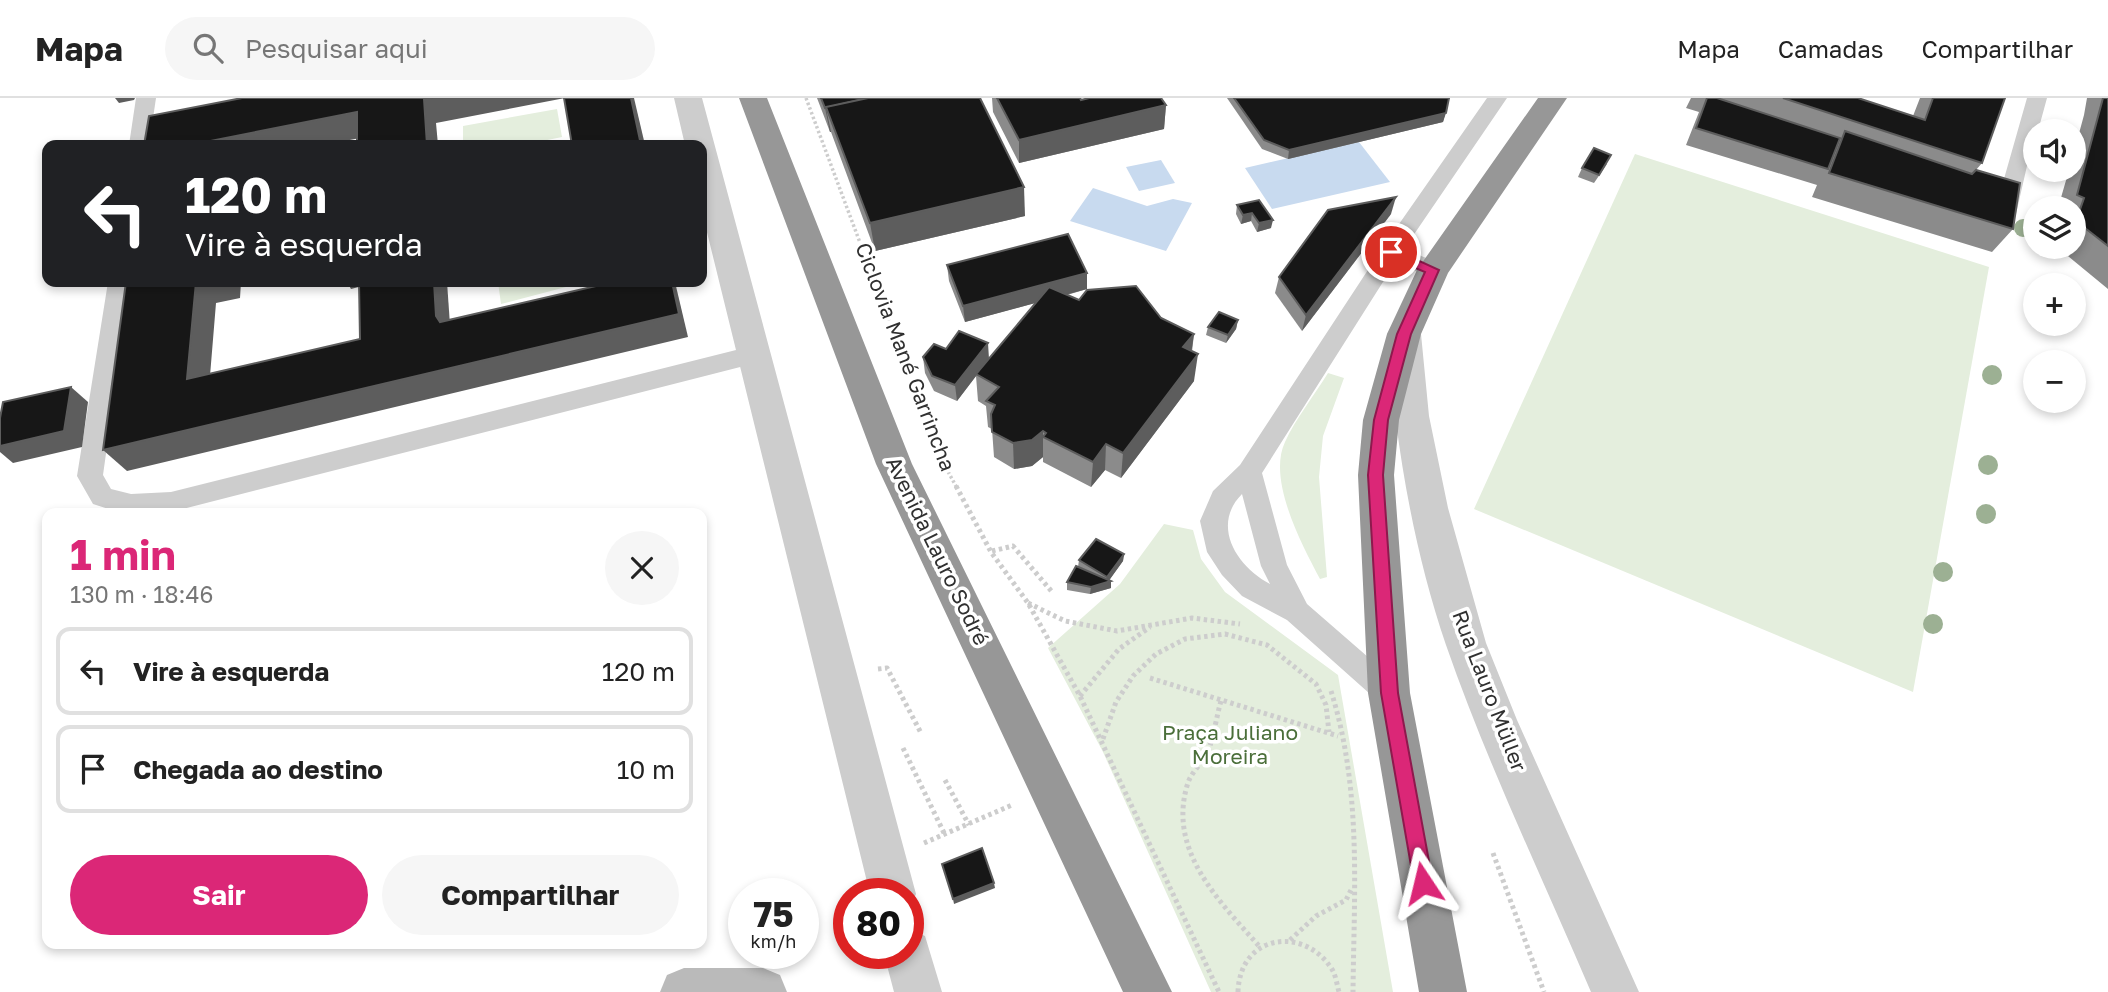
<!DOCTYPE html>
<html lang="pt">
<meta charset="utf-8">
<style>
body{margin:0;font-family:"Golos Text",sans-serif;background:#f6f6f6;color:#222;height:100vh;display:flex;flex-direction:column;font-size:26px;white-space:nowrap}
*{box-sizing:border-box;margin:0}
p{font-size:23px;color:#767676}
.icon{flex:none;width:38px;height:38px;fill:none;stroke:currentColor;stroke-width:2;stroke-linecap:round;stroke-linejoin:round}
.map{position:relative;flex:1;overflow:hidden}
.side{position:absolute;left:42px;top:410px;width:665px;height:441px;display:flex;flex-direction:column;background:#fff;border-radius:14px;box-shadow:0 4px 10px #0003}
.side>*{flex:none}
.guide{position:absolute;left:42px;top:42px;width:665px;height:147px;border-radius:14px;box-shadow:0 4px 10px #0003;background:#202124;color:#fff;overflow:hidden}
.controls{position:absolute;left:2023px;top:21px;display:grid;gap:14px}
.controls a{display:grid;place-items:center;width:63px;height:63px;border-radius:50%;background:#fff;box-shadow:0 4px 10px #0003;font-size:35px}
.speed{position:absolute;left:728px;top:780px;display:flex;gap:14px;font-size:35px;font-weight:700;text-align:center}
.speed>*{display:grid;place-content:center;width:91px;height:91px;border-radius:50%;background:#fff;box-shadow:0 4px 10px #0003;line-height:1}
.speed small{font-size:18px;font-weight:400}
.speed .limit{border:10px solid #d22;background:#fff;color:#111}
.pin{position:absolute;display:grid;place-items:center;width:60px;height:60px;color:#fff;margin:-30px;border:4px solid #fff;border-radius:50%;box-shadow:0 2px 7px #0007}
.me{position:absolute;width:77px;margin:-38px;rotate:350deg;stroke-linejoin:round;filter:drop-shadow(0 0 5px #0008)}
.turn{display:flex;align-items:center;gap:24px;height:147px;padding:0 28px;font-size:32px}
.turn .icon{width:91px;height:91px;stroke-width:2.5}
.turn b{display:block;font-size:49px;line-height:60px}
.round{display:grid;place-items:center;flex:none;width:74px;height:74px;border-radius:37px;background:#f6f6f6}
.headline{display:flex;align-items:center;justify-content:space-between;height:119px;padding:0 28px}
h1{font-size:42px;font-weight:700;line-height:52px;color:#db2777}
.action{display:flex;gap:14px;margin-top:auto;padding:14px 28px}
.action a{flex:1;height:80px;border-radius:42px;background:#db2777;color:#fff;font-size:28px;font-weight:700;line-height:80px;text-align:center}
.action a+a{background:#f6f6f6;color:#222}
ul{padding:0;list-style:none}
li{display:flex;align-items:center;gap:21px;height:88px;margin:0 14px 10px;padding:0 14px;border:4px solid #e0e0e0;border-radius:14px}
li div{flex:1}
li b{display:block;font-size:26px}
li em{font-style:normal}
header{display:flex;align-items:center;gap:42px;box-sizing:border-box;height:98px;padding:0 35px;background:#fff;border-bottom:2px solid #e0e0e0}
header strong{font-size:33px}
nav{display:flex;gap:38px;margin-inline-start:auto;font-size:24px}
.search{width:490px;height:63px;background:#f6f6f6;display:flex;align-items:center;gap:18px;box-sizing:border-box;padding:0 24px;border-radius:38px;color:#767676;font-size:26px}
.map>svg:first-child{display:block}
</style>
<header>
<strong>Mapa</strong>
<div class="search"><svg class="icon" aria-label="search" viewBox="0 0 24 24"><circle cx="10" cy="10" r="6"/><path d="M15 15l6 6"/></svg>Pesquisar aqui</div>
<nav><a>Mapa</a><a>Camadas</a><a>Compartilhar</a></nav>
</header>
<div class="map">
<svg width="2108" height="894" viewBox="0 0 2108 894">
<rect width="100%" height="100%" fill="#fff"/>
<!-- green -->
<g fill="#e4eedd">
<polygon points="557,11 562,39 523,47 463,47 463,28"/>
<polygon points="1635,56 1989,169 1913,594 1474,411"/>
<polygon points="498,184 565,184 566,189 501,206"/>
<path d="M1328,275L1344,280L1323,338L1319,379L1327,479L1320,481C1302,447 1267,382 1285,344C1296,320 1314,298 1328,275Z"/>
<polygon points="1164,426 1193,432 1201,461 1225,494 1338,577 1393,894 1211,894 1103,654 1048,550 1120,486"/>
</g>
<!-- water -->
<g fill="#c8daef">
<polygon points="1359,44 1390,84 1272,111 1245,70"/>
<polygon points="1161,62 1175,85 1139,93 1126,69"/>
<polygon points="1093,90 1147,108 1173,101 1192,105 1166,153 1070,123"/>
</g>
<g fill="none" stroke-linecap="round" stroke-linejoin="round">
<!-- path-far1 -->
<polyline stroke="#cdcdcd" stroke-width="3.5" stroke-dasharray="2.5 2.5" stroke-linecap="butt" points="806,0 940,359 957,390"/>
<!-- path -->
<g stroke="#cdcdcd" stroke-width="5" stroke-dasharray="3.5 3.5" stroke-linecap="butt">
<polyline points="956,388 991,454 1028,505 1080,598 1219,894"/>
<polyline points="992,453 1013,448 1053,495"/>
<polyline points="1028,505 1065,523 1117,533 1192,520 1240,526"/>
<polyline points="878,571 887,570 921,635"/>
<polyline points="1150,580 1338,638"/>
<path d="M1331,593C1362,692 1354,792 1353,894"/>
<polyline points="1080,598 1119,551 1150,529"/>
<path d="M1221,603C1216,620 1214,639 1207,656C1201,667 1190,675 1187,688C1168,753 1219,803 1259,848"/>
<polyline points="1103,641 1116,604 1133,578 1156,556 1185,541 1225,536 1267,547 1316,586 1326,607 1329,634"/>
<polyline points="903,650 945,737"/>
<polyline points="945,682 969,727"/>
<polyline points="924,745 1012,707"/>
<polyline points="1493,755 1544,894"/>
<polyline points="1290,842 1316,818 1346,802 1352,790"/>
<path d="M1238,894C1240,834 1307,828 1333,873C1336,879 1337,887 1339,894"/>
</g>
<!-- lane -->
<g fill="#cdcdcd" fill-rule="evenodd">
<polygon points="136,0 156,0 149,47 129,47"/>
<path d="M1487,0H1507L1404,151L1441,166L1444,172L1441,178L1433,180L1395,165L1262,375L1287,467L1307,506L1399,586L1403,595L1399,604L1389,608L1379,604L1287,522L1242,498L1222,477L1207,454L1200,423L1213,393L1240,367L1383,149ZM1242,396L1261,468L1270,486C1236,468 1211,427 1242,396Z"/>
<polygon points="2027,0 2047,0 2038,33 2035,33 2016,116 2013,121 1997,121 1994,116"/>
<polygon points="108,184 130,184 103,377 111,391 131,396 171,394 752,248 760,251 764,257 760,263 752,266 171,414 121,415 93,406 77,378"/>
</g>
<!-- street -->
<g fill="#cdcdcd" fill-rule="evenodd">
<polygon points="674,0 702,0 916,796 908,813 908,796 870,796 702,114 702,47 685,47"/>
<path d="M1404,223L1416,227L1421,236L1429,318L1448,410L1486,545L1517,622L1639,894H1591C1542,779 1487,665 1446,547C1412,447 1395,341 1387,236L1392,227Z"/>
<polygon points="908,831 925,838 942,894 894,894 884,856 908,856"/>
</g>
<!-- secondary -->
<polygon fill="#bababa" fill-rule="evenodd" points="684,870 763,870 780,877 787,894 660,894 667,877"/>
<!-- highway -->
<g fill="#979797" fill-rule="evenodd">
<polygon points="739,0 767,0 912,366 1172,894 1123,894 876,366"/>
<polygon points="1538,0 1567,0 1448,175 1421,236 1399,322 1394,377 1410,595 1467,894 1419,894 1368,595 1358,377 1363,322 1387,236 1417,172"/>
</g>
</g>
<!-- trees -->
<g fill="#9cb093">
<circle cx="2023" cy="130" r="9"/>
<circle cx="1992" cy="277" r="10"/>
<circle cx="1988" cy="367" r="10"/>
<circle cx="1986" cy="416" r="10"/>
<circle cx="1943" cy="474" r="10"/>
<circle cx="1933" cy="526" r="10"/>
</g>
<!-- wall -->
<g fill="#8b8b8b">
<polygon points="817,0 980,0 1025,118 875,153 831,34 830,34"/>
<polygon points="992,0 1080,0 1081,2 1166,7 1164,31 1019,65 993,14"/>
<polygon points="1227,0 1449,0 1443,24 1288,61 1262,51"/>
<polygon points="1691,0 1857,0 1913,18 1920,0 2005,0 1982,65 1976,72 2013,131 1992,154 1812,99 1817,87 1686,47 1699,14 1686,10"/>
<polygon points="2087,0 2108,0 2108,191 2057,149 2074,149 2074,110 2058,110 2069,72 2074,72 2074,54 2084,17"/>
<polygon points="1607,66 1594,85 1578,79 1582,70"/>
<polygon points="1259,102 1271,130 1257,134 1251,123 1241,126 1236,116 1237,107"/>
<polygon points="1391,116 1302,233 1275,195 1279,179"/>
<polygon points="947,167 1087,175 1087,191 1067,197 1079,202 1161,220 1194,236 1192,254 1194,283 1121,380 1105,372 1091,389 1043,364 1043,359 1032,368 1014,371 994,359 992,331 988,329 986,308 978,303 976,278 957,303 934,293 925,275 923,259 946,251 989,261 1035,205 965,224 949,183"/>
<polygon points="1238,222 1236,231 1226,245 1206,237 1208,229"/>
<polygon points="1124,456 1123,463 1109,482 1111,483 1111,490 1090,496 1067,492 1067,484 1078,469 1079,462"/>
</g>
<!-- shaded-wall -->
<g fill="#5d5d5d">
<polygon points="115,0 135,0 134,2 119,5"/>
<polygon points="432,0 565,0 436,25 438,47 427,47 424,1"/>
<polygon points="631,0 634,0 645,47 641,47"/>
<polygon points="1166,7 1164,31 1019,65 1019,42"/>
<polygon points="825,10 826,10 831,34 830,34"/>
<polygon points="357,14 371,38 323,47 209,47 210,43"/>
<polygon points="1446,15 1443,24 1288,61 1289,52"/>
<polygon points="1024,89 1025,118 875,153 870,125"/>
<polygon points="1396,99 1391,116 1302,233 1306,217"/>
<polygon points="1252,115 1251,123 1241,126 1243,117"/>
<polygon points="1273,122 1271,130 1257,134 1259,125"/>
<polygon points="1087,175 1087,191 965,224 963,208"/>
<polygon points="196,184 241,184 240,200 216,205 208,302 187,281"/>
<polygon points="347,184 373,184 374,185 351,191"/>
<polygon points="434,184 447,184 451,241 436,218"/>
<polygon points="672,184 675,184 688,239 127,373 103,352"/>
<polygon points="1238,222 1236,231 1226,245 1228,237"/>
<polygon points="1194,236 1190,263 1183,249"/>
<polygon points="988,245 989,261 957,303 955,287"/>
<polygon points="1198,256 1194,283 1121,380 1123,355"/>
<polygon points="71,289 88,304 82,349 13,365 0,354 0,348"/>
<polygon points="1043,333 1043,359 1032,368 1014,371 1013,345"/>
<polygon points="1106,346 1105,372 1091,389 1093,364"/>
<polygon points="1124,456 1123,463 1108,484 1111,483 1111,490 1090,496 1091,489 1107,484 1107,479"/>
<polygon points="994,785 995,790 954,806 953,801"/>
</g>
<!-- building -->
<g fill="#171717" stroke="#5d5d5d" stroke-width="2">
<polygon points="242,0 432,0 424,1 427,47 357,47 357,14 210,43 209,47 144,47 149,18"/>
<polygon points="564,0 631,0 641,47 572,47"/>
<polygon points="821,0 868,0 825,10"/>
<polygon points="868,0 980,0 1024,89 870,125 826,9"/>
<polygon points="997,0 1080,0 1081,2 1089,0 1161,0 1166,7 1019,42"/>
<polygon points="1234,0 1449,0 1446,15 1289,52 1264,42"/>
<polygon points="1707,0 1717,0 1840,40 1828,71 1696,30"/>
<polygon points="1783,0 1858,0 1925,22 1933,0 2005,0 1982,65"/>
<polygon points="2103,0 2108,0 2108,148 2076,123 2084,100 2077,97"/>
<polygon points="1845,33 1972,76 1976,72 2020,85 2013,131 1829,75"/>
<polygon points="1594,50 1611,57 1599,77 1582,70"/>
<polygon points="1396,99 1306,217 1279,179 1328,112"/>
<polygon points="1259,102 1273,122 1259,125 1252,115 1243,117 1237,107"/>
<polygon points="1068,136 1087,175 963,208 947,167"/>
<polygon points="126,184 196,184 187,281 360,241 359,184 434,184 436,218 440,224 596,188 595,184 672,184 679,216 103,352"/>
<polygon points="1136,188 1161,220 1194,236 1183,249 1198,256 1123,355 1106,346 1093,364 1043,339 1046,335 1043,333 1032,342 1013,345 992,334 991,316 995,307 986,303 999,289 976,276 1049,189 1079,202 1087,192"/>
<polygon points="1219,214 1238,222 1228,237 1208,229"/>
<polygon points="959,233 988,245 955,287 932,278 923,259 934,246 946,251"/>
<polygon points="71,289 64,333 0,348 0,320 3,304"/>
<polygon points="1096,441 1124,456 1107,479 1079,462"/>
<polygon points="1076,468 1111,483 1091,489 1067,484"/>
<polygon points="982,750 994,785 953,801 942,766"/>
</g>
<!-- route -->
<polygon fill="#db2777" stroke="#8e194d" stroke-width="2" points="1391,150 1439,172 1411,236 1388,322 1383,377 1398,595 1433,785 1430,792 1423,795 1417,792 1414,785 1381,595 1368,377 1374,322 1397,236 1425,174 1387,158 1385,154"/>
<g text-anchor="middle" stroke-width="7" stroke-linejoin="round" paint-order="stroke">
<!-- street labels -->
<g font-size="21" fill="#303030" stroke="#fff">
<text transform="translate(905 259) rotate(69)" y="7">Ciclovia Mané Garrincha</text>
<text transform="translate(937 453) rotate(64)" y="7">Avenida Lauro Sodré</text>
<text transform="translate(1489 593) rotate(69)" y="7">Rua Lauro Müller</text>
</g>
<!-- park labels -->
<g font-size="21" fill="#4b6f3a" stroke="#fff">
<text x="1230" y="642">Praça Juliano<tspan x="1230" dy="24">Moreira</tspan></text>
</g>
</g>
</svg>
<div class="controls">
<a><svg class="icon" aria-label="sound" viewBox="0 0 24 24"><path d="M4 9h4l5-4v14l-5-4H4zM17 9q2 3 0 6"/></svg></a>
<a><svg class="icon" aria-label="layers" viewBox="0 0 24 24"><path d="M12 4l9 5-9 5-9-5zM3 14l9 5 9-5"/></svg></a>
<a>+</a>
<a>−</a>
</div>
<div class="speed"><div>75<small>km/h</small></div><div class="limit">80</div></div>
<div class="pin" style="left:1391px;top:154px;background:#d93025"><svg class="icon" aria-label="arrive" viewBox="0 0 24 24"><path d="M6 21V4h12l-3 4 3 4H6"/></svg></div>
<svg class="me" style="left:1423px;top:785px" viewBox="-20 -20 40 40"><path d="M0-17L14 15 0 8-14 15z" fill="#db2777" stroke="#fff" stroke-width="4"/></svg>
<div class="guide">
<div class="turn"><svg class="icon" aria-label="left" viewBox="0 0 24 24"><path d="M17 20v-9H6M10 6l-5 5 5 5"/></svg><div><b>120 m</b>Vire à esquerda</div></div>
</div>
<section class="side">
<div class="headline"><div><h1>1 min</h1><p>130 m · 18:46</p></div><a class="round"><svg class="icon" aria-label="close" viewBox="0 0 24 24"><path d="M6 6l12 12M18 6L6 18"/></svg></a></div>
<ul>
<li><svg class="icon" aria-label="left" viewBox="0 0 24 24"><path d="M17 20v-9H6M10 6l-5 5 5 5"/></svg><div><b>Vire à esquerda</b></div><em>120 m</em></li>
<li><svg class="icon" aria-label="arrive" viewBox="0 0 24 24"><path d="M6 21V4h12l-3 4 3 4H6"/></svg><div><b>Chegada ao destino</b></div><em>10 m</em></li>
</ul>
<div class="action"><a>Sair</a><a>Compartilhar</a></div>
</section>
</div>
